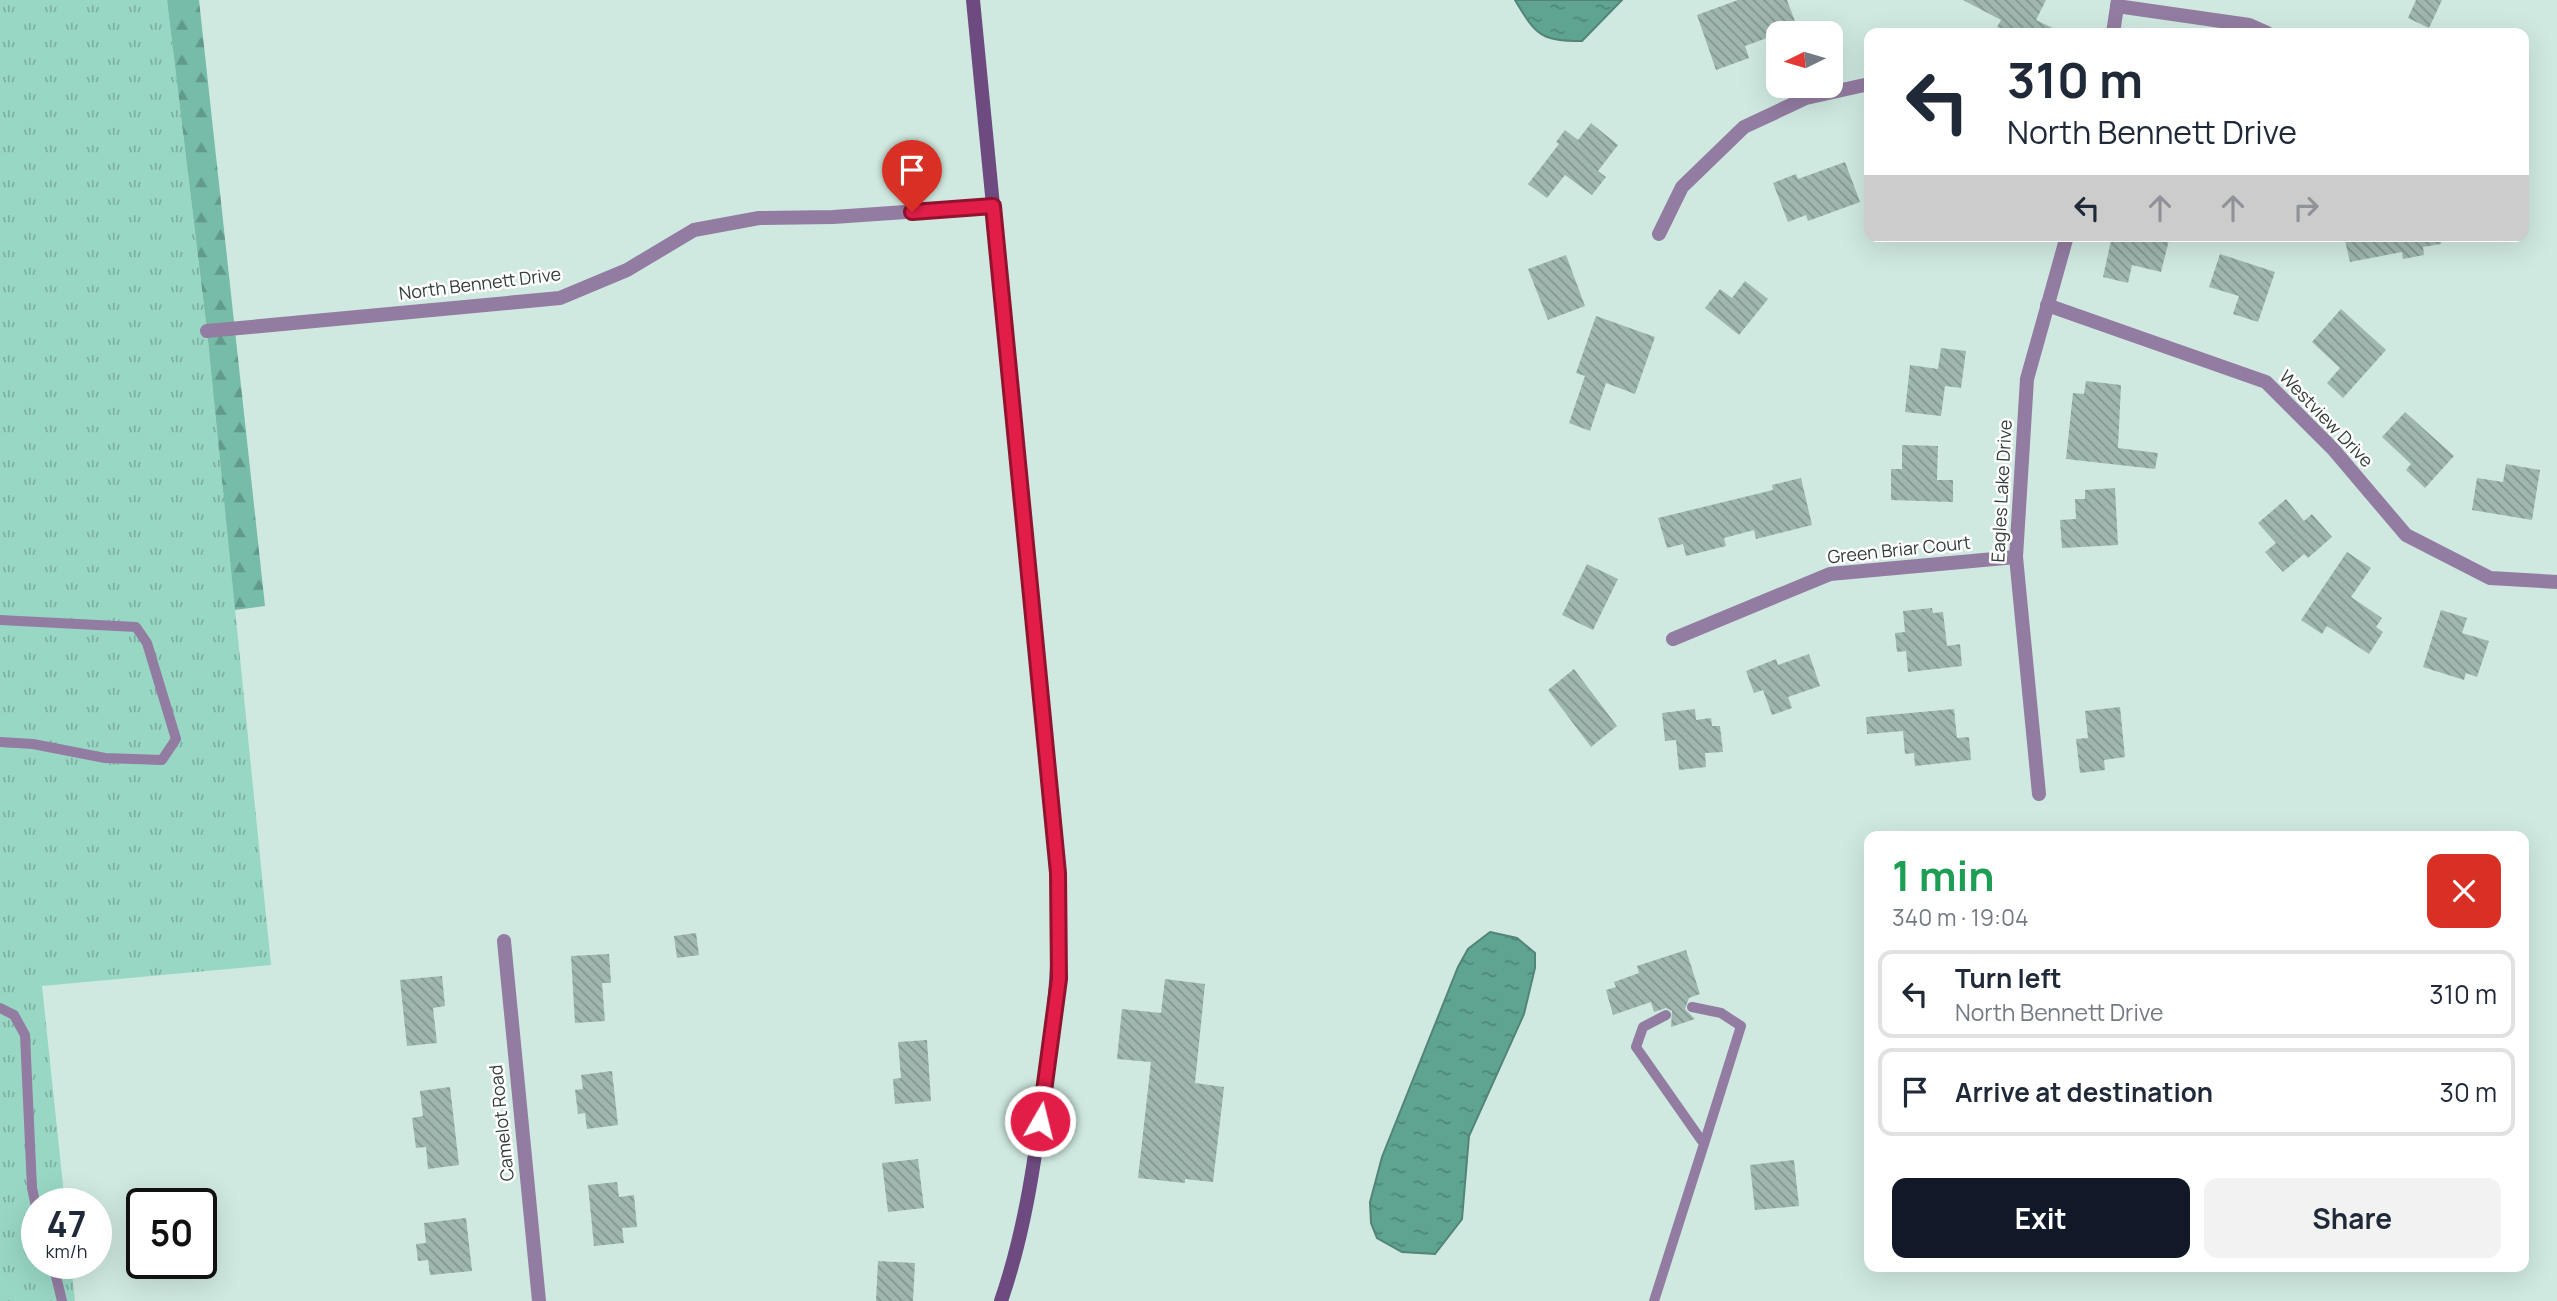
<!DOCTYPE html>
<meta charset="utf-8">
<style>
body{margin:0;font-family:Manrope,sans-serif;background:#f2f2f3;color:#1f2937;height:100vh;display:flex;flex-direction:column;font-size:26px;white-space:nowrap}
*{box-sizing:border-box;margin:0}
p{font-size:23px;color:#747a83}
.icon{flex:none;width:38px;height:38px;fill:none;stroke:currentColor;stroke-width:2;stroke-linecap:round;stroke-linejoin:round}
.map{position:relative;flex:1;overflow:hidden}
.side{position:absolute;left:1864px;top:831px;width:665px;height:441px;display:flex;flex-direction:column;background:#fff;border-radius:14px;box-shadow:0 7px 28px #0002}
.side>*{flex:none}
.guide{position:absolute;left:1864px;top:28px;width:665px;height:214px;border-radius:14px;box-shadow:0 7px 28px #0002;background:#fff;color:#1f2937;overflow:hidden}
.needle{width:46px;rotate:265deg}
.fabs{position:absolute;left:1766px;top:21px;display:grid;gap:14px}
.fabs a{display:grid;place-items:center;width:77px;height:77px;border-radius:14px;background:#fff;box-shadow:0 7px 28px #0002;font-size:35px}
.speed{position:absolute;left:21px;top:1188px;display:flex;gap:14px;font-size:35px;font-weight:700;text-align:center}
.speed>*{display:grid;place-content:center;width:91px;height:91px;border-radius:50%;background:#fff;box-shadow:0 7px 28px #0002;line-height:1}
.speed small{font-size:18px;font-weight:400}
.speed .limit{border:4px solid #111;border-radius:10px;background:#fff;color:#111}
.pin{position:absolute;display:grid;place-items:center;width:60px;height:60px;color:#fff;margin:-72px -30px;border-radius:50% 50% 50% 0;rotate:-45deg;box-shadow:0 0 7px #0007}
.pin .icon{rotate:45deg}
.me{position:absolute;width:77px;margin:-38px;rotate:8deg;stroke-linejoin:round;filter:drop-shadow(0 0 5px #0008)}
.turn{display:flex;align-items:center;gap:24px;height:147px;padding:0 28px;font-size:32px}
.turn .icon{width:91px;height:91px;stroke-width:2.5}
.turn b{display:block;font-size:49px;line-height:60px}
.lanes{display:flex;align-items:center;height:66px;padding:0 28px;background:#0003;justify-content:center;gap:35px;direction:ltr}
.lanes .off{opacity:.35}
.round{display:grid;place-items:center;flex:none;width:74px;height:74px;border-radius:14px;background:#f2f2f3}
.headline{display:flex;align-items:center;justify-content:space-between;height:119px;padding:0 28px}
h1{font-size:42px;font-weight:700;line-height:52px;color:#1e9e55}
.button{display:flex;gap:14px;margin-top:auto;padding:14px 28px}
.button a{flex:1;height:80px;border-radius:14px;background:#111827;color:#fff;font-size:28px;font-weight:700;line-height:80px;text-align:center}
.button a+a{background:#f2f2f3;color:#1f2937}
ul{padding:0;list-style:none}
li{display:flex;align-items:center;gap:21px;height:88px;margin:0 14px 10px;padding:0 14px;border:4px solid #e0e1e3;border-radius:14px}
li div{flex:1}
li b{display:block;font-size:26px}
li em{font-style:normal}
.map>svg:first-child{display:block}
</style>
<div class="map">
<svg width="2557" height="1301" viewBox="0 0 2557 1301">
<defs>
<pattern id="grass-tufts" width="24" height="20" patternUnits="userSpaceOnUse" patternTransform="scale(1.75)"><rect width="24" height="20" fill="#99d7c5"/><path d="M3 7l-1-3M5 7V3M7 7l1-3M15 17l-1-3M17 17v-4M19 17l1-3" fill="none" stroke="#7db0a1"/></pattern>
<pattern id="forest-firs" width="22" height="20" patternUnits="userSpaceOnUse" patternTransform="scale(1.75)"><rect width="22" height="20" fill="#76bca8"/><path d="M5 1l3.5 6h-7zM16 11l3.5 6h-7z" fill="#619a8a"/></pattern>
<pattern id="water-ripples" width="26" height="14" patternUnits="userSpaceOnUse" patternTransform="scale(1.75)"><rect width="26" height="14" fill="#5fa491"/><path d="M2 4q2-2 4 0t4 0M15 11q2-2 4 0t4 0" fill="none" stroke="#4f8777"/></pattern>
<pattern id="building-back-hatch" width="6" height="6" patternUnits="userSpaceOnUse" patternTransform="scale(1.75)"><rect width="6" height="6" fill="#9fb7af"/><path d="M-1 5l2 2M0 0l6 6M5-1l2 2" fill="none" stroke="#82968f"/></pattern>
</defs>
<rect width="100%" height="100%" fill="#cfe9e0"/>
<!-- grass -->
<polygon fill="url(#grass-tufts)" points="0,0 167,0 207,331 271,965 42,986 65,1204 37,1204 37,1264 71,1264 75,1301 0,1301"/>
<!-- forest -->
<polygon fill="url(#forest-firs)" points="167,0 199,0 265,606 235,610 207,331"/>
<!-- water -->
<g fill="url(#water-ripples)" stroke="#528577" stroke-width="2">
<path d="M1515,0H1622L1582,41C1540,41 1536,35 1515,0Z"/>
<polygon points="1490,932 1517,938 1535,953 1535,968 1524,1014 1469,1136 1462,1219 1435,1254 1402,1252 1377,1238 1371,1223 1370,1202 1382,1157 1458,967 1468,949"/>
</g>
<!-- building -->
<g fill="url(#building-back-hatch)">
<polygon points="1738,0 1787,0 1797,27 1745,46 1749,58 1716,70 1697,15"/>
<polygon points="1963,0 2046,0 2036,20 2063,33 2010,33 1997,27 2001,20"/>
<polygon points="2416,0 2442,0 2429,28 2408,18"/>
<polygon points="1591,123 1618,145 1598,171 1606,177 1592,195 1565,175 1547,198 1528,184 1559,144 1556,142 1565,130 1578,140"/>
<polygon points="1845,162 1860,202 1808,221 1806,215 1788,222 1773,183 1796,174 1798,179"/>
<polygon points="2112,236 2170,236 2161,272 2132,265 2128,283 2103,277"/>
<polygon points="2344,236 2440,236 2441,244 2423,247 2424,255 2403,259 2402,252 2350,262"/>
<polygon points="2220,254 2275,272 2258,322 2233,314 2239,296 2209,287"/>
<polygon points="1566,255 1585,306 1548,320 1528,269"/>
<polygon points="1745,281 1768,299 1739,335 1705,308 1720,289 1732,298"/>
<polygon points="2341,309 2386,350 2343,398 2327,383 2340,368 2312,342"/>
<polygon points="1596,316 1655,337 1635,394 1606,383 1590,431 1569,423 1585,376 1576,373"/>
<polygon points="1941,348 1966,351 1961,388 1945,386 1941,416 1905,412 1910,365 1938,369"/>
<polygon points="2086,381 2121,385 2118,448 2158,453 2155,469 2066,459 2073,393 2084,394"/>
<polygon points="2405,412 2454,456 2425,488 2406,470 2411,464 2382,437"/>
<polygon points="1902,445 1938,446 1937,480 1953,480 1953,502 1891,500 1891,469 1902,469"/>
<polygon points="2506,464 2540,470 2532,520 2472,510 2477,478 2503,482"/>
<polygon points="1801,478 1812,525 1756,539 1754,530 1724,538 1726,546 1686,556 1683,544 1667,548 1658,518 1773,490 1772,485"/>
<polygon points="2115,488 2118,545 2062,548 2060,520 2076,519 2075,499 2085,499 2085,490"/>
<polygon points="2286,499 2304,521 2312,514 2332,537 2308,558 2304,554 2283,572 2265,552 2276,543 2258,523"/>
<polygon points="2347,552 2371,568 2351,597 2382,618 2376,627 2383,632 2369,654 2327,626 2322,634 2301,620"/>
<polygon points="1587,564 1618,579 1593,630 1562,615"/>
<polygon points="1932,608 1933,613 1943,612 1947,646 1960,644 1962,666 1908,672 1906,651 1897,652 1895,633 1905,632 1903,611"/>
<polygon points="2441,610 2467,618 2462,633 2489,641 2477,677 2466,673 2464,680 2423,667"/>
<polygon points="1809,654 1820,686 1788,697 1792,708 1772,715 1763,690 1754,693 1746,671 1776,659 1778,665"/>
<polygon points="1574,669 1617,726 1591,747 1548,690"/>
<polygon points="2120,707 2125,757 2104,760 2105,770 2080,773 2076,739 2088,738 2085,711"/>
<polygon points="1695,709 1696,720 1711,718 1712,726 1720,726 1723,752 1705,753 1706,767 1679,770 1676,740 1665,741 1662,713"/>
<polygon points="1954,709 1957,738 1969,737 1971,760 1915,766 1914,753 1905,754 1903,731 1867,734 1866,717"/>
<polygon points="696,933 699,955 677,958 674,936"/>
<polygon points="1686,950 1700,994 1689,998 1685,1009 1695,1019 1671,1027 1672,1011 1666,1008 1654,1012 1651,1002 1613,1015 1606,990 1616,987 1614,982 1639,973 1637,966"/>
<polygon points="609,954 611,983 602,983 605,1021 575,1023 571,956"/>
<polygon points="442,976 445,1006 433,1008 437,1043 407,1046 400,980"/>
<polygon points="1165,979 1205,984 1195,1083 1224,1087 1213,1182 1185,1179 1185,1183 1138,1178 1151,1062 1117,1059 1122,1009 1161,1013"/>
<polygon points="927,1040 931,1101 895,1104 893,1079 901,1078 898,1042"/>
<polygon points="612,1071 618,1125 587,1129 585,1113 578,1114 575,1090 583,1089 581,1075"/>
<polygon points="450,1087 459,1165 428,1169 426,1147 416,1148 412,1118 423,1116 420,1091"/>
<polygon points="918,1159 924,1208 888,1212 882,1163"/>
<polygon points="1794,1160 1799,1206 1755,1210 1750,1165"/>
<polygon points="617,1182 619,1197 634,1195 637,1227 622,1228 624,1243 594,1246 588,1185"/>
<polygon points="466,1218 472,1271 430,1275 428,1260 418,1261 416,1244 426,1243 424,1223"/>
<polygon points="878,1261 915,1263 913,1301 876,1301"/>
</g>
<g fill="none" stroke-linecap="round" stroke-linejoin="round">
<!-- service -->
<g stroke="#937ca1" stroke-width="10">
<polyline points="0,620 136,627 147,643 176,739 162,760 105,758 33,744 0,742"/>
<polyline points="1692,1007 1721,1013 1741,1026 1704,1144"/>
<polyline points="0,1008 14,1015 25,1035 32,1188 37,1211"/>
<polyline points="53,1264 62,1301"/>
<polyline points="1654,1301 1704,1144 1636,1047 1643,1027 1666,1015"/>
</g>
<!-- minor -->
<g stroke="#937ca1" stroke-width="14">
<polyline points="2117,6 2249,25 2267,33"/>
<polyline points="2113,33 2118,0"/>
<polyline points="1659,234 1682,187 1744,127 1806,98 1869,84"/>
<polyline points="2047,305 2266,382 2333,449 2406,535 2490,578 2557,582"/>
<polyline points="207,331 560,298 627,270 694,230 759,218 833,217 993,206"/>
<polyline points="1673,639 1830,574 2016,557"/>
<polyline points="2039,794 2016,557 2027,379 2067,236"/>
<polyline points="504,941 539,1301"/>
</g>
<!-- secondary -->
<path stroke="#6d4b80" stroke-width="14" d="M973,0L1058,873C1061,949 1054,1021 1043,1097C1034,1167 1024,1234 1001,1301"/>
</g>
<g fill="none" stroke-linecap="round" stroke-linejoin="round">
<defs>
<polyline id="route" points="912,212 993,206 1058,873 1059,979 1040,1121"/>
</defs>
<!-- route casing -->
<use href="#route" stroke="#92132f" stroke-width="18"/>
<!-- route -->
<use href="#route" stroke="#e11d48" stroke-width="12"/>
</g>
<g text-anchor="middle" stroke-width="5" stroke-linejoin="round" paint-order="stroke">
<!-- street labels -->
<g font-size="18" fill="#333e3a" stroke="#fff">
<text transform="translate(480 284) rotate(-7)" y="6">North Bennett Drive</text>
<text transform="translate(2326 419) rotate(46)" y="6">Westview Drive</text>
<text transform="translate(2002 491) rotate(-87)" y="6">Eagles Lake Drive</text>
<text transform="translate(1899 550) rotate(-6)" y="6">Green Briar Court</text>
<text transform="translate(502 1123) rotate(-96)" y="6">Camelot Road</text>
</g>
</g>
</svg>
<div class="fabs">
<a><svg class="needle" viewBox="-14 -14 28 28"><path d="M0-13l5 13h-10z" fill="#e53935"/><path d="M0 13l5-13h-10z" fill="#747a83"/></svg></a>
</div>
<div class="speed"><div>47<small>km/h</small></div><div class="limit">50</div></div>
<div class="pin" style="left:912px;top:212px;background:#d93025"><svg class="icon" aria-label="arrive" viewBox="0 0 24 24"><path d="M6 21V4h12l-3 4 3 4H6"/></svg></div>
<svg class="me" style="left:1040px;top:1121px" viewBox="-20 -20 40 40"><circle r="17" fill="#e11d48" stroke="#fff" stroke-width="3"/><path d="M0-11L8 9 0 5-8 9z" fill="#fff"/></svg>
<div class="guide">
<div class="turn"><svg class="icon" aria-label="left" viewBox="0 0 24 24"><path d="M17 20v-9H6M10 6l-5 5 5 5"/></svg><div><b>310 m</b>North Bennett Drive</div></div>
<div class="lanes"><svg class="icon" aria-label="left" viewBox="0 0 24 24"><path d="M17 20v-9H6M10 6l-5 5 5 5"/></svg><svg class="icon off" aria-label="ahead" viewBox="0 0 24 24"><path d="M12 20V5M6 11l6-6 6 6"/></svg><svg class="icon off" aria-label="ahead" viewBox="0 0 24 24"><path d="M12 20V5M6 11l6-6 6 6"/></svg><svg class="icon off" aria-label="right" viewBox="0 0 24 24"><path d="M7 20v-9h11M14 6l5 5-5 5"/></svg></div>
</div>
<section class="side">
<div class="headline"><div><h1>1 min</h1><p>340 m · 19:04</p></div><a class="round" style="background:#d93025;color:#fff"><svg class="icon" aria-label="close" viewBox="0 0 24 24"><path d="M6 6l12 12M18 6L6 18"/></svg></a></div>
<ul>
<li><svg class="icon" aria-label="left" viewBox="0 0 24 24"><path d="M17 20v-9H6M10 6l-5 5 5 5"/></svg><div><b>Turn left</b><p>North Bennett Drive</p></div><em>310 m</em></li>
<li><svg class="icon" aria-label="arrive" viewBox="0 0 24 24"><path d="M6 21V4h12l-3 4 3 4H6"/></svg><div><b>Arrive at destination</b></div><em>30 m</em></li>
</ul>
<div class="button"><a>Exit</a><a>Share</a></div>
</section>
</div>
